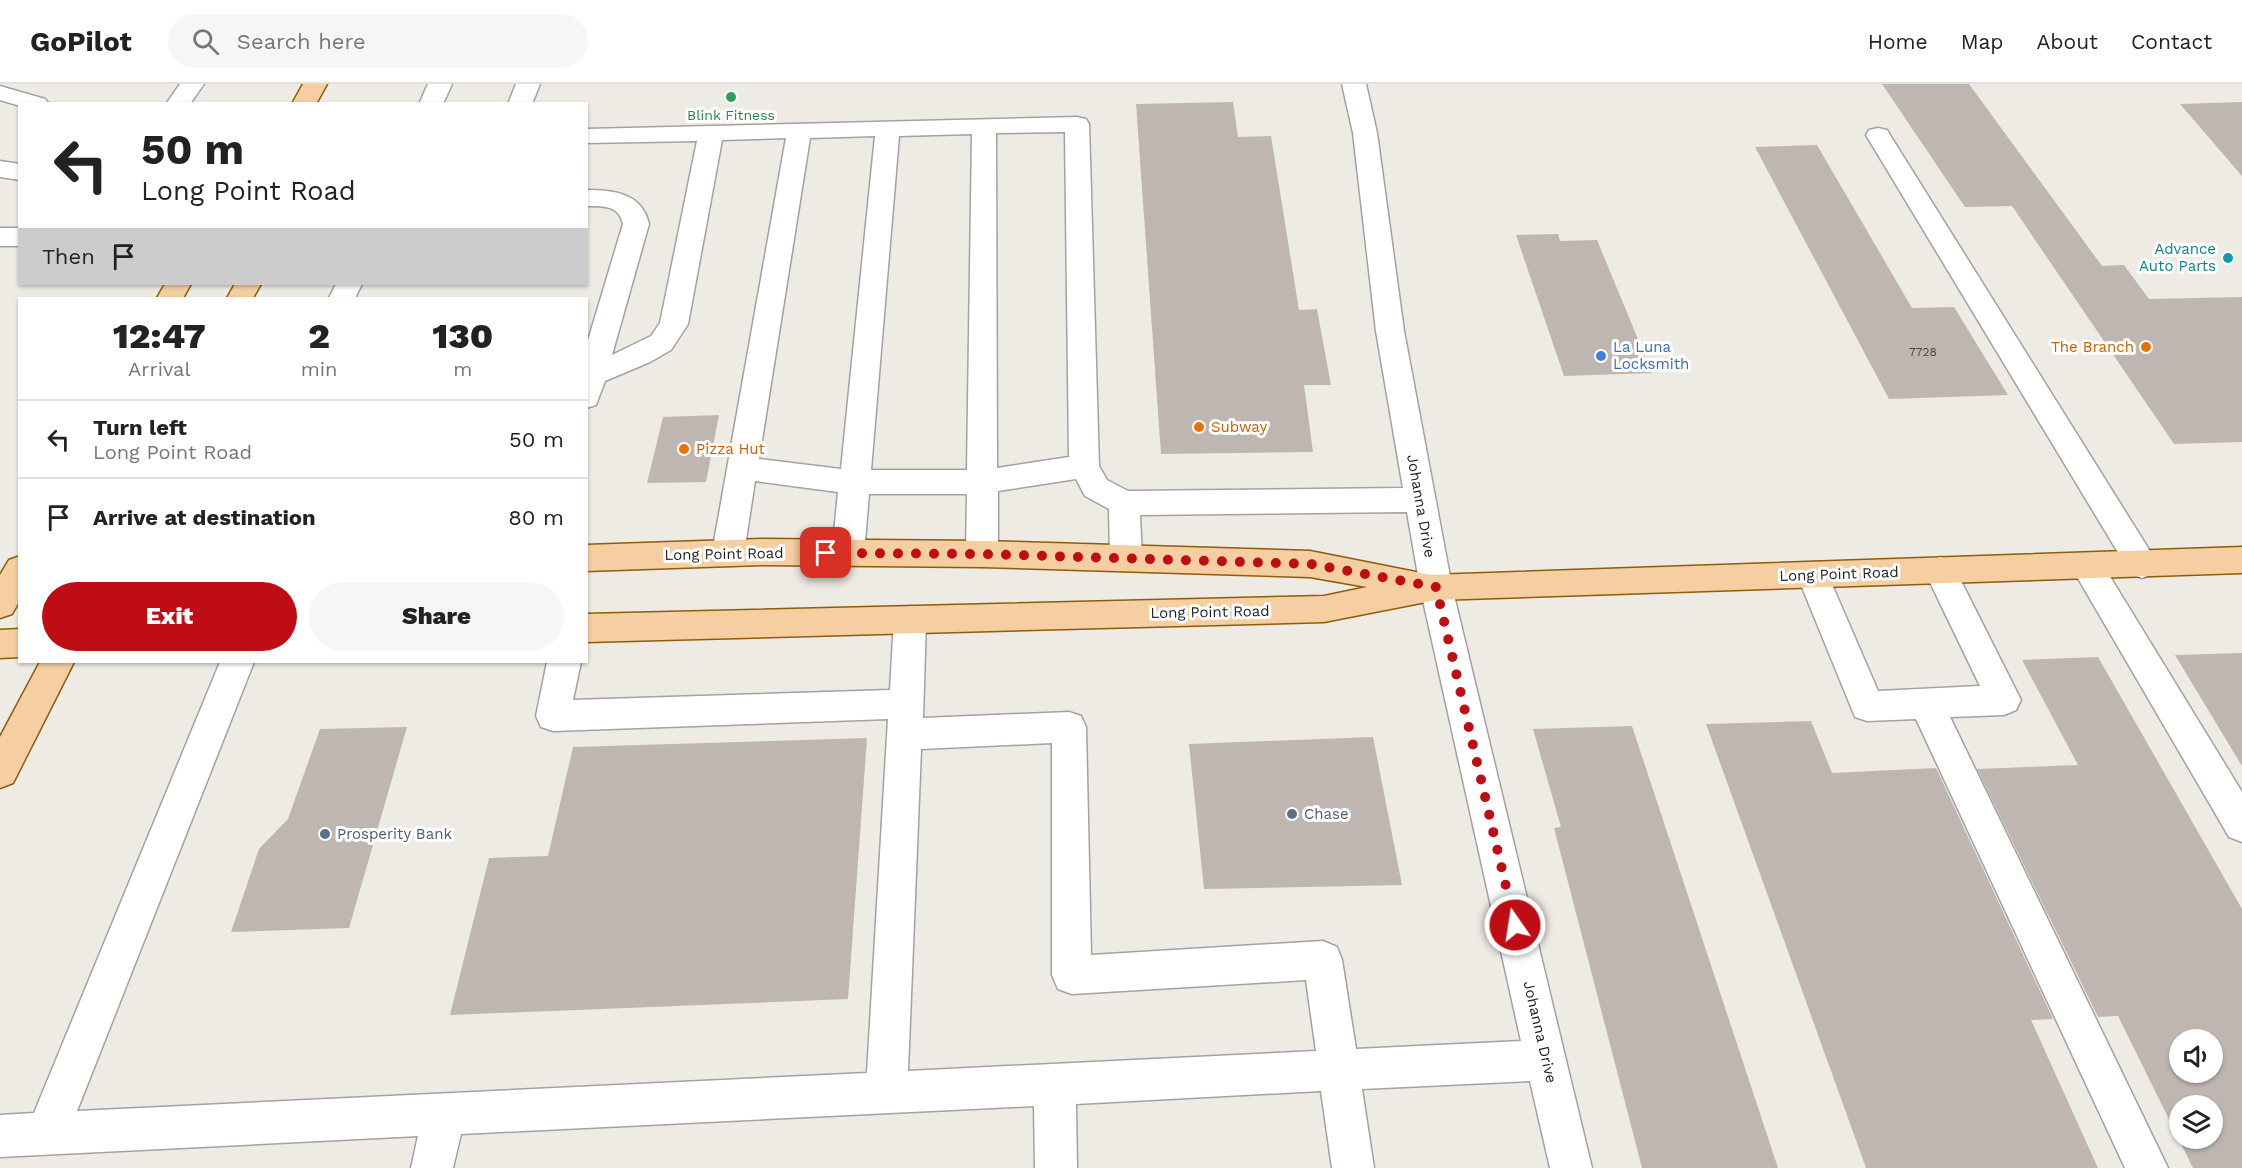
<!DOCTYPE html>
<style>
body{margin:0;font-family:"Work Sans",sans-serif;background:#f6f6f6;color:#222;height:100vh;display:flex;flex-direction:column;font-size:22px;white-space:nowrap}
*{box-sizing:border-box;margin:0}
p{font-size:20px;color:#767676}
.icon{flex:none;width:33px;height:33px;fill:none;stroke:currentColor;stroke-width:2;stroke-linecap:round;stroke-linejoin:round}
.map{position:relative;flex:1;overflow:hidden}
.sheet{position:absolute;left:18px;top:213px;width:570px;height:366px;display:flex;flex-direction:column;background:#fff;border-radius:0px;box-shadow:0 2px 4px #0004}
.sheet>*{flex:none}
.banner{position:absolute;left:18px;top:18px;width:570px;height:183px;border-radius:0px;box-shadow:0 2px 4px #0004;background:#fff;color:#222;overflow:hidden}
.tools{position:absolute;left:2169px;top:945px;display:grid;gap:12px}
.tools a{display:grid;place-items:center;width:54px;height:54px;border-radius:50%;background:#fff;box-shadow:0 2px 4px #0004;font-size:30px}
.pin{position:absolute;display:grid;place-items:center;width:51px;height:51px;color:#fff;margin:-26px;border-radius:12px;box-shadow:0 3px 9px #0006}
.me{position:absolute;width:66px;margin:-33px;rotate:347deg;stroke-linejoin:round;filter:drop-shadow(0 0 4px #0008)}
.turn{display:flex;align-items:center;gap:21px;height:126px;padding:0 24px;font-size:27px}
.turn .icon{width:78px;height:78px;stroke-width:2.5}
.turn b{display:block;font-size:42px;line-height:51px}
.then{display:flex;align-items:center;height:57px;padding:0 24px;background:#0003;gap:12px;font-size:22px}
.eta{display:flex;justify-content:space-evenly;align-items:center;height:102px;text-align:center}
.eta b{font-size:36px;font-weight:800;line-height:42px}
.cta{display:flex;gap:12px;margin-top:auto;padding:12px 24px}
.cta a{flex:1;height:69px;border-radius:36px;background:#bf0d16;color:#fff;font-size:24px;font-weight:800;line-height:69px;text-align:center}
.cta a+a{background:#f6f6f6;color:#222}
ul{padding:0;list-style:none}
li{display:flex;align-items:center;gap:18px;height:78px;padding:0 24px;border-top:2px solid #e0e0e0}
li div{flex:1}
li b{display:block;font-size:22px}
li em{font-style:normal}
header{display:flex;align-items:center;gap:36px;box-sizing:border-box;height:84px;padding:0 30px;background:#fff;border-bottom:2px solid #e0e0e0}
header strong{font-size:28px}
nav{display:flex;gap:33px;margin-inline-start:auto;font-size:21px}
.search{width:420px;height:54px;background:#f6f6f6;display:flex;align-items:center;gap:15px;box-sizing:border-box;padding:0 21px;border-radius:33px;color:#767676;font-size:22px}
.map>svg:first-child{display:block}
.building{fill:#bfb6b1;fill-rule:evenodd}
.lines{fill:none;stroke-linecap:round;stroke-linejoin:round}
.minor-casing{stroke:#a2a2a2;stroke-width:3}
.major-casing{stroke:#8e5c0a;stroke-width:3}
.minor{fill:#fff;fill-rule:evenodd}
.major{fill:#f5cea2;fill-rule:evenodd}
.route{stroke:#bf0d16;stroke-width:10;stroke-dasharray:0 18}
.leisure-dot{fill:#2e9e5b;stroke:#fff;stroke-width:2}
.culture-dot{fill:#0f9aa8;stroke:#fff;stroke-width:2}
.food-dot{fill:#e8710a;stroke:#fff;stroke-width:2}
.shop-dot{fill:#3f7fe0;stroke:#fff;stroke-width:2}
.service-dot{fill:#5c6f8a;stroke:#fff;stroke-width:2}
.labels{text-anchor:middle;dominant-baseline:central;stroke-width:6;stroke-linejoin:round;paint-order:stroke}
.number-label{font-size:12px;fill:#464443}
.far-leisure-label{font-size:14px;fill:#27864d;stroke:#fff}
.culture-label{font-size:15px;fill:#0d838f;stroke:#fff;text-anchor:end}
.shop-label{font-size:15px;fill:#366cbe;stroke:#fff;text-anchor:start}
.food-label{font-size:15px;fill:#c56008;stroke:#fff;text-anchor:start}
.street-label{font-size:15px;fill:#1e1e1e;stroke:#fff}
.service-label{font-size:15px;fill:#4e5e75;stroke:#fff;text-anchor:start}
</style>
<header>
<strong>GoPilot</strong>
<div class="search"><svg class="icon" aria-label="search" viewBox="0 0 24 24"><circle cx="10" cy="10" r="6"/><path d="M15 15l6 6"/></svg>Search here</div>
<nav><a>Home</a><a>Map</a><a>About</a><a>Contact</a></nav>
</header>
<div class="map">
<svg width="2242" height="1084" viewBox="0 0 2242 1084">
<rect width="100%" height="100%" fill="#eeebe5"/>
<path class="building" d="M1882,0H1969L2102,182L2124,181L2149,215L2242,213V358L2174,360L2012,122L1965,123Z
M1233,18L1238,53L1271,52L1299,226L1317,225L1331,301H1304L1313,368L1161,370L1136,20Z
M2242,18V92L2180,20Z
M1817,61L1912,224L1954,223L2008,311L1889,315L1755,63Z
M1558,150L1560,157L1597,156L1652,289L1564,292L1516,151Z
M719,331L706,398L647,399L663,333Z
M2242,569V682L2175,571Z
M2098,573L2242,825V1084H2193L2118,932L2098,933L1977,685L2078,681L2022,576ZM2180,956H2212V988H2180ZM2180,1022H2212V1054H2180Z
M1811,637L1832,689L1936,684L2053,935L2031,936L2098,1084H1866L1706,640Z
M1632,642L1778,1084H1642L1554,744L1561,743L1533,645Z
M407,643L349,844L231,848L259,765L288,735L320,645Z
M1373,653L1402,801L1204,805L1189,660Z
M867,654L848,915L450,931L489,774L548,772L573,663Z"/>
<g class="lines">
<defs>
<path id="minor" d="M180,0H204L190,20H166Z
M428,0H452L443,20H419Z
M516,0H540L532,20H508Z
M1342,0H1366L1377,49L1404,247L1452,503L1592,1084H1550L1530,997L1362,1005L1374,1084H1332L1321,1007L1076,1020L1077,1084H1035L1034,1022L461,1050L453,1084H411L418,1052L0,1073V1031L34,1029L220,578H254L77,1027L867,989L888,635L553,647L541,643L536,632L547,578H581L573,616L890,606L894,536L898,526L910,522L922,526L926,536L923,634L1069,628L1081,632L1086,643L1091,871L1323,857L1337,863L1342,876L1356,965L1521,957L1420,503L1407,428L1140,431L1142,474L1137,483L1126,487L1115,483L1110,474L1109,425L1085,412L1076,395L998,407V470L993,479L982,483L971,479L966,470L967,410H869L864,469L859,478L848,482L837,478L832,469L838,408L755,397L744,469L739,478L728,482L717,478L712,469L786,54L722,56L688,240L671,266L650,278L605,297L596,321L586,324V263L623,140C619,121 603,122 586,122V106C614,106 642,109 649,140L612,271L651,252L660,239L697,57L586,59V45L1077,33L1086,35L1089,40L1099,382L1107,396L1128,407L1403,404L1376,247L1353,49ZM1065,48L1069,373L997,384L996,49ZM972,50L967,386H871L899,52ZM875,52L841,385L759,375L810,54ZM1052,659V891L1058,905L1072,910L1306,896L1316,967L908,987L921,665Z
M0,2L45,15L49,20H20V22L0,16Z
M1878,44L1887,46L1890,51L2153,472L2158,481L2153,490L2142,494L2131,490L1866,51L1869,46Z
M0,77L20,80V96L0,93Z
M0,144H20V162H0Z
M336,200H362L355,214H329Z
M2087,469L2098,473L2242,708V758L2229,753L2076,491L2071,482L2076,473Z
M1940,473L1951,477L2021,616L2016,626L2004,631L1950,633L2168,1084H2125L1916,635L1867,637L1855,633L1797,491L1802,482L1813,478L1824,482L1878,607L1980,602L1924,486L1929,477Z"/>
<path id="major" d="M303,0H327L316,20H292Z
M165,200H191L183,214H157Z
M235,200H261L253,214H227Z
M761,455L982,457L1310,467L1431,491L2242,463V489L1436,516L1324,538L586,558V530L1324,512L1367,503L1310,493L982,483L761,481L586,487V461Z
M20,472V516L12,530L0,534V491L9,476Z
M20,545V573L0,574V546Z
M40,578H74L13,699L0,704V653Z"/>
</defs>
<use href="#minor" class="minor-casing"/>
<use href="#major" class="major-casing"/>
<use href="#minor" class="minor"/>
<use href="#major" class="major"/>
</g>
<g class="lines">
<path class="route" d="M826,469L982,470L1310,480L1436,503L1515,841"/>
</g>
<circle class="leisure-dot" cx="731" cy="13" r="6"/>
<circle class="culture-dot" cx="2228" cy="174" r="6"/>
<g class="food-dot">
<circle cx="2146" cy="263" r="6"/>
<circle cx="1199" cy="343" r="6"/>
<circle cx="684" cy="365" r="6"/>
</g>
<circle class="shop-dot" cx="1601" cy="272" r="6"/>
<g class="service-dot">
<circle cx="1292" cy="730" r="6"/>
<circle cx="325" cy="750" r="6"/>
</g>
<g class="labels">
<g class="number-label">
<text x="1923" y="268">7728</text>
</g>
<g class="far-leisure-label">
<text x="731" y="31">Blink Fitness</text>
</g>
<g class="culture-label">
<text x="2216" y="165">Advance<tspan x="2216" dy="17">Auto Parts</tspan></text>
</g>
<g class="shop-label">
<text x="1613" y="263">La Luna<tspan x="1613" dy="17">Locksmith</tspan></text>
</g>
<g class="food-label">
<text x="2134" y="263" text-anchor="end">The Branch</text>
<text x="1211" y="343">Subway</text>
<text x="696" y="365">Pizza Hut</text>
</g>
<g class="street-label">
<text transform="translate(1421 422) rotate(80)">Johanna Drive</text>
<text transform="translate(724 470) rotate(-1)">Long Point Road</text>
<text transform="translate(1839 490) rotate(-2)">Long Point Road</text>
<text transform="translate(1210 528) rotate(-1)">Long Point Road</text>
<text transform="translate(1540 948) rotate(77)">Johanna Drive</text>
</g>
<g class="service-label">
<text x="1304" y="730">Chase</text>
<text x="337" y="750">Prosperity Bank</text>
</g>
</g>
</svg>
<div class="tools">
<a><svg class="icon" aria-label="sound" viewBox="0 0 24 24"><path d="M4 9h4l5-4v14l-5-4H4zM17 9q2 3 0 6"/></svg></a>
<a><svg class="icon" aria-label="layers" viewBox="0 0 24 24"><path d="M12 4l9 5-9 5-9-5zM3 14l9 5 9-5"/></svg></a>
</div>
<div class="pin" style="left:826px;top:469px;background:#d93025"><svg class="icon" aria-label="arrive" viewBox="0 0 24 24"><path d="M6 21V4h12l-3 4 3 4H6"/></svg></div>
<svg class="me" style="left:1515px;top:841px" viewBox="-20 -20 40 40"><circle r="17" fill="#bf0d16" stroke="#fff" stroke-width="3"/><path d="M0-11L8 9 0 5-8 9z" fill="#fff"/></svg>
<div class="banner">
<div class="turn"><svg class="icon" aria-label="left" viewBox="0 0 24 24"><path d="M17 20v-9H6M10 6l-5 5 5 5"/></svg><div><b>50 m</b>Long Point Road</div></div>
<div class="then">Then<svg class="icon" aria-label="arrive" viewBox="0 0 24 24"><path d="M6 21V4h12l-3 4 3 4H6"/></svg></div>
</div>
<section class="sheet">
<div class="eta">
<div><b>12:47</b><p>Arrival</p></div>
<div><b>2</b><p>min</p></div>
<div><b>130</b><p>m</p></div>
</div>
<ul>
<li><svg class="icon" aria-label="left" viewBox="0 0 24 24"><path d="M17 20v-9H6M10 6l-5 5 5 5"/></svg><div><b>Turn left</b><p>Long Point Road</p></div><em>50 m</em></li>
<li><svg class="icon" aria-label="arrive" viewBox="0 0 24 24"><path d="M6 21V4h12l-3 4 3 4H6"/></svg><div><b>Arrive at destination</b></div><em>80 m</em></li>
</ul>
<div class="cta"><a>Exit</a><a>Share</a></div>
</section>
</div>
